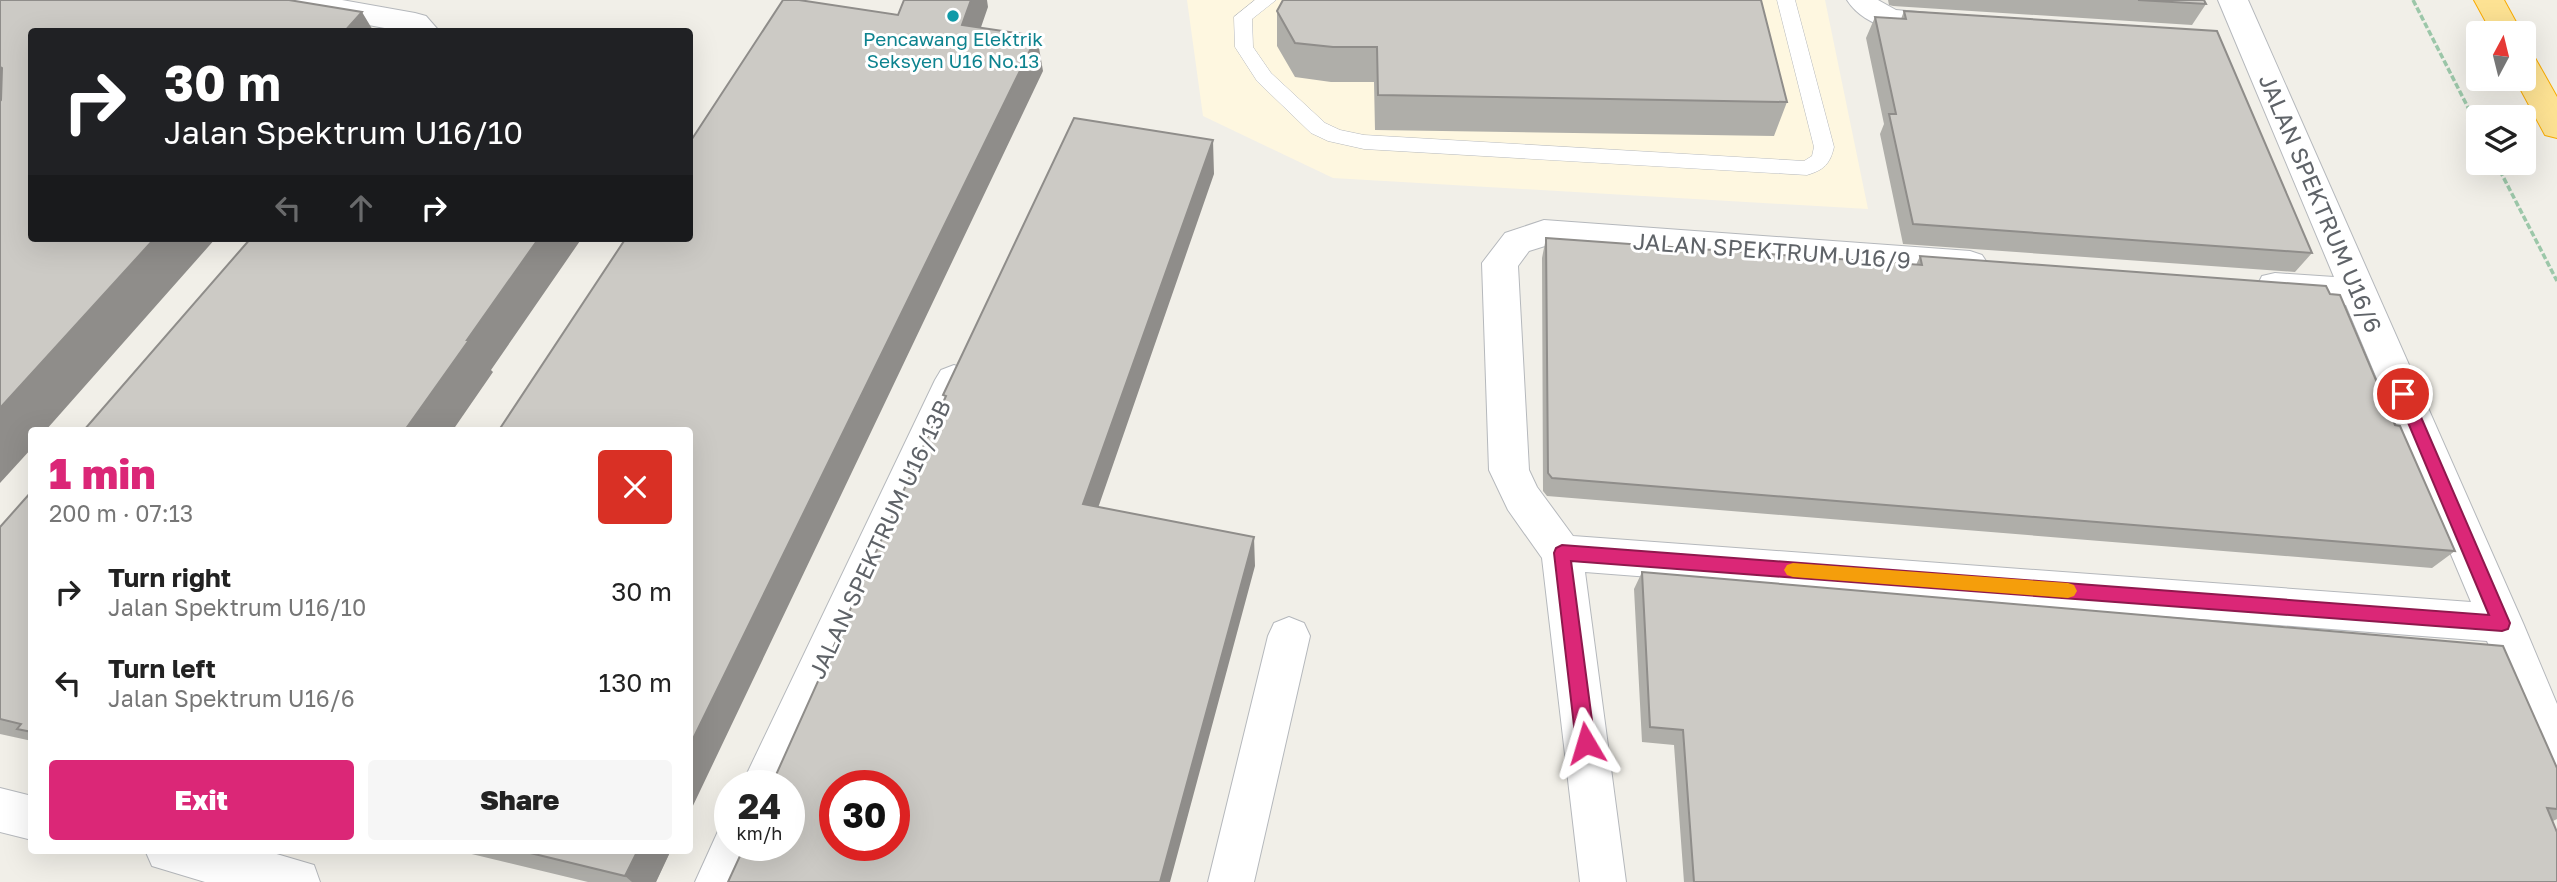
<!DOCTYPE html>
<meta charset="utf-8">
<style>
body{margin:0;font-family:"Golos Text",sans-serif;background:#f6f6f6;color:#222;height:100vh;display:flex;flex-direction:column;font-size:26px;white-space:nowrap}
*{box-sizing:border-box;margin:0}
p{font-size:23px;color:#767676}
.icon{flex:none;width:38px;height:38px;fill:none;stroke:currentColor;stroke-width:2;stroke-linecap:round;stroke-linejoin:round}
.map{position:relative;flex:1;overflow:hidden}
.sheet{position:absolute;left:28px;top:427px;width:665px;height:427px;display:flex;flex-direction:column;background:#fff;border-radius:7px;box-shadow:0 7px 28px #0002}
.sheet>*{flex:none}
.hud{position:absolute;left:28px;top:28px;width:665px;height:214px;border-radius:7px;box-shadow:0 7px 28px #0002;background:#202124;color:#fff;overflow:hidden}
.needle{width:46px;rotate:7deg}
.fabs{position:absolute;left:2466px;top:21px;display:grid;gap:14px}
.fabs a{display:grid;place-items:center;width:70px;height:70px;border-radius:7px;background:#fff;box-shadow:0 7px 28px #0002;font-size:35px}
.speed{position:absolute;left:714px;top:770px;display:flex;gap:14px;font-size:35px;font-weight:700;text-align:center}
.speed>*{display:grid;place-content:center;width:91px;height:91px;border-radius:50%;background:#fff;box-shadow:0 7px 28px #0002;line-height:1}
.speed small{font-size:18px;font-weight:400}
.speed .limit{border:10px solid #d22;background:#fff;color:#111}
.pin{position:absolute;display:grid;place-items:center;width:60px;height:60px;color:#fff;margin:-30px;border:4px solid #fff;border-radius:50%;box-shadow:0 2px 7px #0007}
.me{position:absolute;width:77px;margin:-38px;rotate:353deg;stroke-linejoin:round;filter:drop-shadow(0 0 5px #0008)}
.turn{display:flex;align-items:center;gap:24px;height:147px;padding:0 21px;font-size:32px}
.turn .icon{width:91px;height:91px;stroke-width:2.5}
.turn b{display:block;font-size:49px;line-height:60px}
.lanes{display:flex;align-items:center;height:66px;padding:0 21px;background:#0003;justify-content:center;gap:35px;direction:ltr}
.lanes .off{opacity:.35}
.round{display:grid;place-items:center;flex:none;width:74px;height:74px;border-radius:7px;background:#f6f6f6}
.overview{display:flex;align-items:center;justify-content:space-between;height:119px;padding:0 21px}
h1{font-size:42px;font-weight:800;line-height:52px;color:#db2777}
.primary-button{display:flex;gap:14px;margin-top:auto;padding:14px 21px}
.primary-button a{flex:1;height:80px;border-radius:7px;background:#db2777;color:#fff;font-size:28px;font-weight:800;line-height:80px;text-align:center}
.primary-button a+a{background:#f6f6f6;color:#222}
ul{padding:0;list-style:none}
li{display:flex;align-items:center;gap:21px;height:91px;padding:0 21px}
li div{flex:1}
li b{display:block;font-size:26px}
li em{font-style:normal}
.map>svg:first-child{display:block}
.commercial{fill:#fef7e0}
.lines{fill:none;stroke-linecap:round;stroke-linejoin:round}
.service-casing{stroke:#b5b8bc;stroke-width:1}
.minor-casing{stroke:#b5b8bc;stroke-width:2}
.motorway-casing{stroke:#f9ab00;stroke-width:2}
.path{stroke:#9cc7a9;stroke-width:3.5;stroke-dasharray:6 2.5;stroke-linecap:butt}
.service{fill:#fff;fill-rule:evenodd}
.minor{fill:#fff;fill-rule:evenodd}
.motorway{fill:#fde293;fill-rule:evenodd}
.wall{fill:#afaea9}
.shaded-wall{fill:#8f8d8a}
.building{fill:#cccac5;stroke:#8f8d8a;stroke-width:2;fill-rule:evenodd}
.route{fill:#db2777;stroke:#8e194d;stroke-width:2}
.slow{fill:#f59e0b}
.culture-dot{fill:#0f9aa8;stroke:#fff;stroke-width:2.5}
.labels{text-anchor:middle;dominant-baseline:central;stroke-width:6;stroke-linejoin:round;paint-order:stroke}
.far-culture-label{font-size:19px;fill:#0d838f;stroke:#fff}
.street-label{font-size:23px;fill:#5f6368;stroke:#fff}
</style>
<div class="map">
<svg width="2557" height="882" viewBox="0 0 2557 882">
<rect width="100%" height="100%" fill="#f1efe8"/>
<path class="commercial" d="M1187,0H1825L1868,209L1333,178L1203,116Z"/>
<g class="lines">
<defs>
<path id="service" d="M1255,0H1276L1252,19L1253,47L1271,73L1325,123L1340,130L1364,135L1804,161L1812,156L1814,147L1777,0H1795L1834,147C1830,164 1824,170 1807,175L1364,149L1328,141L1311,133L1257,81L1235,47L1234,17Z"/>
<path id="minor" d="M273,0H342L415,13L426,16L440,32H406L288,10L277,7Z
M1847,0H1878L1896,10L1950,15L1954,22L1950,29C1916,38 1867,31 1847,0Z
M2218,0H2248L2523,623L2557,704V776L2541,770L2487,641L1585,572L1626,882H1580L1542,558L1508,510L1489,470L1482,263L1505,233L1544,220L1970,251L1982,255L1988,264L1982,273L1970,277L1545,246L1529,251L1518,266L1529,470L1537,487L1573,536L2471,602L2346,305L2275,299L2262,296L2257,286L2262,276L2275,273L2334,277Z
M954,365L967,370L973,380L786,786H741L935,380L941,370Z
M1289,617L1304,623L1310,636L1254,882H1208L1268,636L1274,623Z
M0,788L32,796V840L0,832Z
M730,824V845H758L742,882H695L719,829Z
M145,850H263L314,865L320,882H205L152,866Z"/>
<path id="motorway" d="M2474,0H2504L2522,33H2492Z
M2524,55L2535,58L2557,97V138L2545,135L2515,79H2524Z"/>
</defs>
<use href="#service" class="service-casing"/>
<use href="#minor" class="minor-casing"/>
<use href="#motorway" class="motorway-casing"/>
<path class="path" d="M2413,0L2478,127
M2496,163L2557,281"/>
<use href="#service" class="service"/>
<use href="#minor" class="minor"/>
<use href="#motorway" class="motorway"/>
</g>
<path class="wall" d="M1888,0H2204L2206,4L2192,25L1893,6L1889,5Z
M1277,11L1787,102L1774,136L1375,130L1374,82H1331L1295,77L1277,46Z
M1904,11L2312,253L2295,272L1903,244L1880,134L1884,124L1866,38L1875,17L1901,19Z
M1546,238L1916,265L1920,256L2395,425L2455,551L2432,568L1547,496L1543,491L1542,258Z
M32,491V741L0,734V527Z
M1642,572L2557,768V819L2553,821L2557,882H1684L1674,745L1642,742L1634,589Z
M455,850H671L656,882H588Z"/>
<path class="shaded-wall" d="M971,0H987L988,7L970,59L962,25Z
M362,12L374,32H344Z
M1037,36L1043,71L690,812V745Z
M0,67L31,100L0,121Z
M1213,140L1214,174L1089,534L1083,504Z
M155,238H216L46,430H32V448L0,483V408Z
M539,238H582L491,370L493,372L453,430H405L467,340Z
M1254,537L1255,566L1170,882H1160Z
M638,850H671L656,882H632L625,876Z"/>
<path class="building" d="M0,0H289L362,12L344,32H32V238H155L0,408V101L1,100L2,68L0,67Z
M783,0H799L898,15L904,0H971L962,25L1037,36L690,745V430H499L626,238H690V142Z
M1283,0H1761L1787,102L1378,95L1377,47H1333L1295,43L1277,11Z
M2138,0H2204L2206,4Z
M1904,11L2217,31L2312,253L1913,224L1889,114H1896L1875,17L1906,19Z
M1074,118L1213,140L1083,504L1254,537L1160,882H728L745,845H789V786H771L946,396L943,395ZM835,786H894V845H835Z
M251,238H539L467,340H469L405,430H84Z
M1546,238L1922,265L1920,256L2326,286L2330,294L2340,295L2395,425L2400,426L2455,551L1552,478L1548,473Z
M32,491V732L17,729L21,724L0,719V527Z
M1642,572L2503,646L2557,768V809L2547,808L2557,832V882H1694L1683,730L1650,727Z
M518,850H638L625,876Z"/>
<path class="route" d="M2403,388L2411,394L2510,623L2508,629L2502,631L1571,561L1595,743L1592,749L1586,751L1579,749L1576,743L1554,553L1556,548L1562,545L2489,615L2396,394Z"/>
<path class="slow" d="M1793,563L2068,583L2074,585L2077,591L2074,596L2068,598L1793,577L1787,575L1784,570L1787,565Z"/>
<circle class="culture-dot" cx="953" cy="16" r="7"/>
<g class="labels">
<g class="far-culture-label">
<text x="953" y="38">Pencawang Elektrik<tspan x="953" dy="22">Seksyen U16 No.13</tspan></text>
</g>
<g class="street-label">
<text transform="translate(2321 203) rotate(67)">JALAN SPEKTRUM U16/6</text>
<text transform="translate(1772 250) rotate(4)">JALAN SPEKTRUM U16/9</text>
<text transform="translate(879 539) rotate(-65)">JALAN SPEKTRUM U16/13B</text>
</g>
</g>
</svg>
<div class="fabs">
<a><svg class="needle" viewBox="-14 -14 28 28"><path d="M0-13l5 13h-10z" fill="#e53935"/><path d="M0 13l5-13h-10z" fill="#767676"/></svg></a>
<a><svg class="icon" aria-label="layers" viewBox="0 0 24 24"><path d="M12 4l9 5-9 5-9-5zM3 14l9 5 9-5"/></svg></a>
</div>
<div class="speed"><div>24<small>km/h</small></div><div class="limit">30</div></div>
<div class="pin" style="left:2403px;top:394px;background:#d93025"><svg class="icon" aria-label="arrive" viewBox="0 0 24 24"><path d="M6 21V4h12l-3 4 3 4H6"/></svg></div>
<svg class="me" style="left:1586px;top:743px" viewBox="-20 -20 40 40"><path d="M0-17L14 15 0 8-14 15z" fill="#db2777" stroke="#fff" stroke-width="4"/></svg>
<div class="hud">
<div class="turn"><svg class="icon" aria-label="right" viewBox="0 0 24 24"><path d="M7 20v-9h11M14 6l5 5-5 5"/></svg><div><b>30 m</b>Jalan Spektrum U16/10</div></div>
<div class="lanes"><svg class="icon off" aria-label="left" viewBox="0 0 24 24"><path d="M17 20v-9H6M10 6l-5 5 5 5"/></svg><svg class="icon off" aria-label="ahead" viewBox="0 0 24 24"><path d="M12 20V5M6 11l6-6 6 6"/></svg><svg class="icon" aria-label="right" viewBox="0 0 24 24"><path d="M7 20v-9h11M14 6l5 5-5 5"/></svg></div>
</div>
<section class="sheet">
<div class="overview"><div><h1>1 min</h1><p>200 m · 07:13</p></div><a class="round" style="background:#d93025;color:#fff"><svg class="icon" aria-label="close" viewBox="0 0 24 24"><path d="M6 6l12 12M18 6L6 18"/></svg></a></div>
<ul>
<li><svg class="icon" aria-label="right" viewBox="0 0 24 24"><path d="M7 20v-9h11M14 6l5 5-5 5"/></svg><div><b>Turn right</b><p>Jalan Spektrum U16/10</p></div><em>30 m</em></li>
<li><svg class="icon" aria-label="left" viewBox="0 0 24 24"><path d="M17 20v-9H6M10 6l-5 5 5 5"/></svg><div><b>Turn left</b><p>Jalan Spektrum U16/6</p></div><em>130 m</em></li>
</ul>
<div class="primary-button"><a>Exit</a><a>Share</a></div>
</section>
</div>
